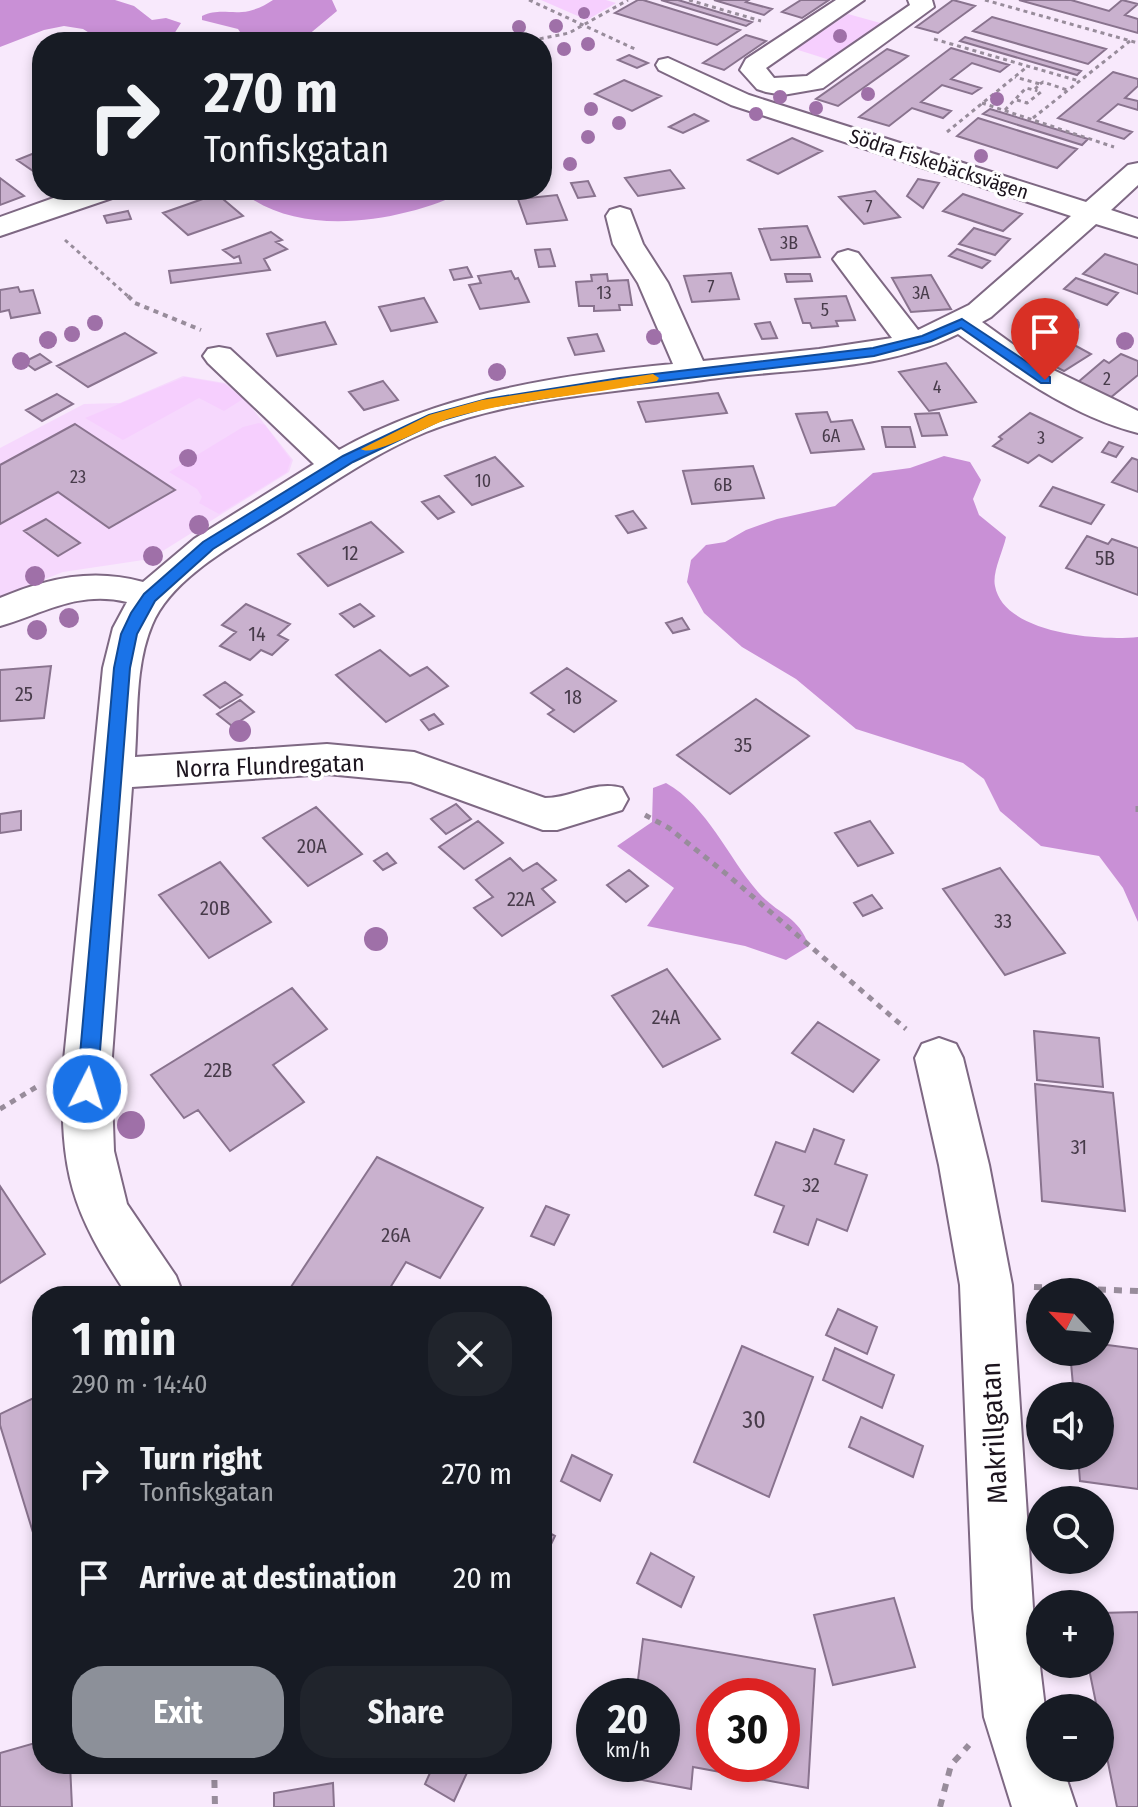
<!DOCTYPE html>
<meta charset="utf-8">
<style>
body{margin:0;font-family:"Fira Sans Condensed",sans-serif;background:#20242c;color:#f1f3f6;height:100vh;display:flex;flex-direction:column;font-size:30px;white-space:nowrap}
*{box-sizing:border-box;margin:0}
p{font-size:26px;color:#9ea1a6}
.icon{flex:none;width:44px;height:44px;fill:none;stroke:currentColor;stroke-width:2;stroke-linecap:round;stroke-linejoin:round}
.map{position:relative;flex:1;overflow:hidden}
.sheet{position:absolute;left:32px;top:1286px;width:520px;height:488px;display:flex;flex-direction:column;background:#171b24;border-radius:32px;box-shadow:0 4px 12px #0003}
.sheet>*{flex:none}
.top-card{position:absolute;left:32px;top:32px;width:520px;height:168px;border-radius:32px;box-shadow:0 4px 12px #0003;background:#171b24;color:#f1f3f6;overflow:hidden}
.needle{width:52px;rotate:296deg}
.tools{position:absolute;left:1026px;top:1278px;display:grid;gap:16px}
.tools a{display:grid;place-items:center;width:88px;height:88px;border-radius:50%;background:#171b24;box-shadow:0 4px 12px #0003;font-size:40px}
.speed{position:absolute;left:576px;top:1678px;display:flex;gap:16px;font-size:40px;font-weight:700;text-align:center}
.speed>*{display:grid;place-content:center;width:104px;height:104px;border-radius:50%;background:#171b24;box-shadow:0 4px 12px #0003;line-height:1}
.speed small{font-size:20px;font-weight:400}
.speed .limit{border:12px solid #d22;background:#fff;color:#111}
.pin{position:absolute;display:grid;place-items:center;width:68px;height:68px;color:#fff;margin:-82px -34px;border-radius:50% 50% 50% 0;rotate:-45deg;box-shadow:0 0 8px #0007}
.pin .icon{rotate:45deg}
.me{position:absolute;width:88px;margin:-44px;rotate:5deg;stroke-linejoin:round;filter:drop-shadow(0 0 6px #0008)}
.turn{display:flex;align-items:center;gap:28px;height:168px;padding:0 40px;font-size:36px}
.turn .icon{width:104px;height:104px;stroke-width:2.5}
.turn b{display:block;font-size:56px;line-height:68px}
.round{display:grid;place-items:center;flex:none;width:84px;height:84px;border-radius:32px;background:#20242c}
.overview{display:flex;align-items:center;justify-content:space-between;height:136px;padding:0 40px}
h1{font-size:48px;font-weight:700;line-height:60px}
.primary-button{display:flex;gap:16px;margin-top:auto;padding:16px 40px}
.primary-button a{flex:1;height:92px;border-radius:32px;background:#8c9099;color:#fff;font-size:32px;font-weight:700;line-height:92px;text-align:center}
.primary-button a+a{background:#20242c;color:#f1f3f6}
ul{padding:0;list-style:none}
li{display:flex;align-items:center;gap:24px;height:104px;padding:0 40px}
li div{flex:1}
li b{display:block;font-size:30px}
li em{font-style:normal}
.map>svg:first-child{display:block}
.built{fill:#f6d8fd}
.green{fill:#f6cffe}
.forest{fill:#c990d6}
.building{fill:#c9b1ce;stroke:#89738e;stroke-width:2;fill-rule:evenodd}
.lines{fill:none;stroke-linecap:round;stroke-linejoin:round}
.minor-casing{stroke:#7e6883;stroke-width:4}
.path-far3{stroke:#988c9b;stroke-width:3;stroke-dasharray:4 4;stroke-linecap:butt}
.path-far2{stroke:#988c9b;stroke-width:4;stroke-dasharray:5 5;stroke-linecap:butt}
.path-far1{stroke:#988c9b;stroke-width:5;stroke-dasharray:6 6;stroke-linecap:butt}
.path{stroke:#988c9b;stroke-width:6;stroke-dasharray:8 8;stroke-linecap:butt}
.minor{fill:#fff;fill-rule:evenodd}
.tree{fill:#9f70a8}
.route{fill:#1a73e8;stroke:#114b97;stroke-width:2}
.slow{fill:#f59e0b}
.labels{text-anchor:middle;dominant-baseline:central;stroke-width:7;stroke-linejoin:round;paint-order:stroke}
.far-number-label{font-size:18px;fill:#473b4a}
.far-street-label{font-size:20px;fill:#1c141e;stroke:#fff}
.number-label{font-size:20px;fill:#473b4a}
.street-label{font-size:24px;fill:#1c141e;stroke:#fff}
.near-number-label{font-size:24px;fill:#473b4a}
.near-street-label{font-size:28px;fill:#1c141e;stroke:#fff}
</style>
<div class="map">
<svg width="1138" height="1807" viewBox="0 0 1138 1807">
<rect width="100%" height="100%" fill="#f8e9fc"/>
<path class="built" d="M183,376L225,383L244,398L293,460L289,472L150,559L63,572L0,597V448L84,404L120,403Z"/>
<path class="green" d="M541,0H606L616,3L587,20Z
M848,14L884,24L833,61L795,49Z
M185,377L225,384L243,399L224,411L199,398L123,440L85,418Z
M259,423L265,425L291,460L287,472L219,514L199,503L202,497L197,489L169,472L243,427Z"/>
<path class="forest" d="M0,0H115L134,6L152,20L166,18L181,23L169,42H104L83,29L64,26L44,30L0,47Z
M273,0H332L337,11L307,36L283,42H241L242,35L238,29L202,20V16C217,9 227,13 242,12C254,11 264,6 273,0Z
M240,190H468C406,221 299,241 240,190Z
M944,456L970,462L981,480L973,499L979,515L1006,537C1003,551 992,573 995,586C1004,634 1099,641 1138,637V922L1123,888L1099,856L1041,846L1000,811L984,779L963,763L856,729L796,679L742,647L704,613L687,582L691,560L706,545L725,542L746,530L777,519L835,506L873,473L910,468Z
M666,783C708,807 727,856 758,892C778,915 798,915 809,946L786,960L745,946L647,926L674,888L617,846L652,822L653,788Z"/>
<path class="building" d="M638,0H643L740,30L717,45L615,13Z
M661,0H678L752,22L746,26Z
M714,0H749L746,2L772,9L764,15Z
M801,0H829L802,18L782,12Z
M953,0L975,6L938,33L916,27Z
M1019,0H1071L1109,11L1122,0L1138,4L1125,15L1138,19V33Z
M992,17L1106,49L1088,64L973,31Z
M746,35L766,41L724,70L703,63Z
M965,37L1081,71L1077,75L960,41Z
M951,48L1009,65L1000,72L972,63L951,79L981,88L972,94L942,85L921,102L951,111L943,118L912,108L889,126L859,117Z
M887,49L908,56L838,106L816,99Z
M629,55L648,63L637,68L618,60Z
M1113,72L1138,79V86L1125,98L1138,101V110L1118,104L1098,121L1132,132L1124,139L1058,118Z
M624,80L661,96L632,111L595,94Z
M990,109L1088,139L1082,145L983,114Z
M694,114L708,121L683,133L669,127Z
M978,118L1077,149L1057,168L957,136Z
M792,138L822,151L778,174L748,160Z
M42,150V177L17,160Z
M670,170L684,188L638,196L625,178Z
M0,178L24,196L0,205Z
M918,179L939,183L923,208L907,196Z
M588,181L595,196L578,198L571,183Z
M875,191L900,217L864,224L839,197Z
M217,194L243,216L188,235L163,213Z
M963,194L1022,214L1003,231L943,211Z
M557,195L567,220L527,224L518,199Z
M128,211L131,219L107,223L104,216Z
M807,226L820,257L771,260L759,229Z
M974,228L1010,239L995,255L959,244Z
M271,232L282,240L276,242L287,249L264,259L270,270L171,283L169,271L241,263L239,256L234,258L223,250Z
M550,249L555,266L539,267L535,250Z
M957,249L990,261L982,268L949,256Z
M1105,254L1138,265V294L1083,274Z
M467,267L472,277L454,280L450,270Z
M511,271L515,279L518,278L529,302L480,309L469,285L481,283L478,276Z
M731,273L739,299L692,302L684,276Z
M607,274L608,281L628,280L632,305H619L620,310L594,311V306H579L576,282L592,281L591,275Z
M785,274H810L812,281L787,282Z
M931,275L951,309L911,312L892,278Z
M1076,278L1118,293L1107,305L1064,289Z
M18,287L20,292L33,290L40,313L11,318L9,310L0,312V290Z
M846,296L855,320L836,321L838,326L812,328L810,323H803L795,299Z
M424,298L437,322L391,331L379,307Z
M325,322L336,344L277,356L267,334Z
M770,322L777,338L762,339L755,324Z
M125,333L156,353L88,387L57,366Z
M597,334L604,351L575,355L568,338Z
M1065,340L1091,354L1064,371L1038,358Z
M40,354L51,362L35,370L24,362Z
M1121,354L1138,361V375L1110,398L1077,383L1104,360L1109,363Z
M946,363L976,402L929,411L899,372Z
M383,381L398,400L364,410L349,392Z
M718,393L727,413L646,422L638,402Z
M57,394L73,404L42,421L26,410Z
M827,412L831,422L852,420L864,449L811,453L796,414Z
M939,413L947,435L922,436L915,414Z
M1030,413L1082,438L1052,462L1039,455L1028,463L993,446L1002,439L999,437Z
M75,424L175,490L109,528L58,492L0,524V465Z
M882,427H910L915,447H886Z
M1109,442L1123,447L1116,457L1102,452Z
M495,457L523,486L472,505L445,476Z
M1132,458L1138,460V492L1112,482Z
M753,466L764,498L692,504L683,471Z
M1053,487L1104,505L1091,524L1040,506Z
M439,496L454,512L438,519L422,502Z
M633,511L646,528L628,533L616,516Z
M46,519L80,543L58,556L24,531Z
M371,522L403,552L328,586L298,554Z
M1087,536L1108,544L1112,539L1138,548V595L1066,568Z
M246,604L290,624L278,635L288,640L272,655L261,650L250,660L220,646L236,632L222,625Z
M360,604L374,616L354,627L340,614Z
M682,618L689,629L673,633L666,623Z
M380,650L410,676L427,667L448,686L386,722L336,675Z
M51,666L44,718L0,721V670Z
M567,668L616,701L574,732L548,714L554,710L531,693Z
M225,682L242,695L220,708L204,695Z
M756,699L809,736L730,794L677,755Z
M240,700L254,712L232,726L217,714Z
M434,714L443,724L429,730L421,720Z
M456,804L471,819L446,834L431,819Z
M316,807L362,854L308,886L263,838Z
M21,811V830L0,833V814Z
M478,821L503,843L464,869L439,847Z
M870,821L893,853L858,866L835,833Z
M387,853L396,863L383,870L374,861Z
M510,858L523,871L537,863L556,880L542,889L555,902L502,936L474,908L493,897L476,880Z
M220,862L271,922L209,958L159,895Z
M1000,868L1065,953L1005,975L943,889Z
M629,870L648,886L626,902L607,885Z
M872,895L882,908L863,916L854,903Z
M667,969L720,1039L663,1067L612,996Z
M292,988L327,1029L273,1065L304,1102L230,1151L198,1110L184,1118L151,1075Z
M818,1022L879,1060L853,1092L792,1053Z
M1034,1031L1099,1038L1103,1087L1037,1080Z
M1035,1084L1113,1093L1125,1211L1042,1201Z
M814,1129L844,1140L835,1164L867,1175L847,1231L817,1219L808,1245L774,1232L784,1206L755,1195L776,1142L805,1152Z
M377,1157L483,1208L440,1278L406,1262L385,1296H285Z
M0,1186L45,1254L0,1283Z
M546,1206L569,1215L554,1245L531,1236Z
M838,1309L877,1327L867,1354L826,1335Z
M1100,1344L1138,1349V1489L1080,1481L1078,1456H1100V1396H1074L1070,1352H1100Z
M742,1346L813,1377L769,1497L694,1462Z
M835,1348L894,1375L882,1408L823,1380Z
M42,1394V1550L39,1552L0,1425V1414Z
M861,1417L923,1446L913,1477L849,1447Z
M572,1455L612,1475L600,1501L561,1481Z
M542,1529L555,1536L542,1563Z
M651,1553L694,1577L681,1607L637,1583Z
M894,1598L915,1667L833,1685L814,1615Z
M1138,1612V1807H1117L1100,1723V1708H1097L1088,1664H1100V1613Z
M643,1639L815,1669L808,1788L693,1767L691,1789L626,1777L628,1764H662V1696H636ZM714,1696H782V1764H714Z
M42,1741V1764H70L72,1807H0V1753Z
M434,1764H471L454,1801L425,1784Z
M333,1783L334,1807H274V1793Z"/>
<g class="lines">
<defs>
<path id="minor" d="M836,0H864L766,68L774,78L807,76L910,5L908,0H932L934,7L823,88L783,95L766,92L757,89L740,70L746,59Z
M668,58L749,95L1086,202L1128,165L1138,163V185L1111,210L1138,219V237L1096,224L991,317L982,322L1039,363L1138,411V433C1073,417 1012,373 958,334C883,372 793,368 710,379C616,393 517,396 426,432C377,452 334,482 290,510C246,538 172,575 152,625C135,665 138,714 135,757L327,744L414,752L545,798C572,798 595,780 622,788L628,799L622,810L557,830H543L411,782L327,774L132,787L111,1070L114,1151L127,1204L176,1276L183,1294L128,1296C71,1211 60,1173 63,1070L103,668L113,628L127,602C79,590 44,613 0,626V598C47,578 93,568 143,582L194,539L314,464L208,363L203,356L208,349L219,347L230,349L339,450C440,393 558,375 673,364L638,283L613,244L606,216L610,210L620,207L630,210L643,244L668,283L703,361L819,349L892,338L833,259L838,253L848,250L858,253L918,330L969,305L1071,216L731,105L659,70L656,65L659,60Z
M76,190H122L118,196L0,236V217Z
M939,1038L956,1044L963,1058L989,1165L1012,1285L1033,1608L1045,1708H1040V1768H1063L1076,1807H1012L984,1717L973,1608L960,1285L939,1165L915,1058L922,1044Z"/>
</defs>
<use href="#minor" class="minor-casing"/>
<path class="path-far3" d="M529,0L637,50
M689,0L761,21
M985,0L1138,43
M934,39L1079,81
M524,42L569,33L628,0
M1040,84L1043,82L1067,90
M1017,100L1027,103L1041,92L1035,90
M982,103L1114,147
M1005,110L1026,88L1034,90L1040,84L1015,77
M1033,118L1130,41
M947,132L1028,66
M65,240L130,298"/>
<path class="path-far2" d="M128,296L135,303L201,330"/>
<path class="path-far1" d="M1138,806V815
M645,815L669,828L730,877L906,1029
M0,1109L38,1086"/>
<path class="path" d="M1034,1287L1138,1291
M214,1764L215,1807
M940,1807L951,1765L969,1745"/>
<use href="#minor" class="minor"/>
</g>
<g class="tree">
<circle cx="584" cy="13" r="6"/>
<circle cx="556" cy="26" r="7"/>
<circle cx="519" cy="27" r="7"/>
<circle cx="840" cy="36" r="7"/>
<circle cx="588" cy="44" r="7"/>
<circle cx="564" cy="49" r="7"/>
<circle cx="868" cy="94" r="7"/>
<circle cx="780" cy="97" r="7"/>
<circle cx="997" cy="99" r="7"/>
<circle cx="816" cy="108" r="7"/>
<circle cx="591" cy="109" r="7"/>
<circle cx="756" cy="114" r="7"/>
<circle cx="619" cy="123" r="7"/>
<circle cx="588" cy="137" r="7"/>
<circle cx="981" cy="156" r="7"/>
<circle cx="570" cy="164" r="7"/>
<circle cx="95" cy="323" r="8"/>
<circle cx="1072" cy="325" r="8"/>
<circle cx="1040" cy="326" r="8"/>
<circle cx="72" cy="334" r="8"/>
<circle cx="654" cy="337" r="8"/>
<circle cx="48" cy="340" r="9"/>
<circle cx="1125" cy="341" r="9"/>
<circle cx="21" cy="361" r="9"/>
<circle cx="497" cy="372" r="9"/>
<circle cx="188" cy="458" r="9"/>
<circle cx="199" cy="525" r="10"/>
<circle cx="153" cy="556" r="10"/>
<circle cx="35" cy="576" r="10"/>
<circle cx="69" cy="618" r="10"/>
<circle cx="37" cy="630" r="10"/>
<circle cx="240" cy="731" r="11"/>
<circle cx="376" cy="939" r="12"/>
<circle cx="131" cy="1125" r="14"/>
</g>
<path class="route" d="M962,319L1050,377V383H1041L961,328L931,341L874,356L620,386L488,407L439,421L353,462L213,549L155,601L137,634L130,668L97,1089L94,1095L87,1097L80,1095L77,1089L114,668L121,634L131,613L144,594L203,542L343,456L429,415L487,399L620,378L873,348L922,336Z"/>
<path class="slow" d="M653,374L659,378L657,381C589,396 518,398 451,418C432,423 373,458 361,449L429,415L482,400Z"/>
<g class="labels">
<g class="far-number-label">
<text x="869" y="207">7</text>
<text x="789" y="243">3B</text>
<text x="711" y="287">7</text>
<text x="604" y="293">13</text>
<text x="921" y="293">3A</text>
<text x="825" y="310">5</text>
<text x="1107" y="379">2</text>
<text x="937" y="387">4</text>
<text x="831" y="436">6A</text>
<text x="1041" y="438">3</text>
<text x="78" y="477">23</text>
<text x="483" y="481">10</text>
<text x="723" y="485">6B</text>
</g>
<g class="far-street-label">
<text transform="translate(939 164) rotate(18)">Södra Fiskebäcksvägen</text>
</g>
<g class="number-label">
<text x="350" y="553">12</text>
<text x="1105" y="558">5B</text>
<text x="257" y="634">14</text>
<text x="24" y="694">25</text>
<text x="573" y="697">18</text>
<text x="743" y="745">35</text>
<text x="312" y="846">20A</text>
<text x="521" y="899">22A</text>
<text x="215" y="908">20B</text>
<text x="1003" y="921">33</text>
<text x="666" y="1017">24A</text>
<text x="218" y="1070">22B</text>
<text x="1079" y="1147">31</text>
<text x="811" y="1185">32</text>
<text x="396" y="1235">26A</text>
</g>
<g class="street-label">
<text transform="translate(270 766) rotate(-2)">Norra Flundregatan</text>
</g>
<g class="near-number-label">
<text x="754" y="1420">30</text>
</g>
<g class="near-street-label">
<text transform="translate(994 1433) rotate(-93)">Makrillgatan</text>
</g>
</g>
</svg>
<div class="tools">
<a><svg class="needle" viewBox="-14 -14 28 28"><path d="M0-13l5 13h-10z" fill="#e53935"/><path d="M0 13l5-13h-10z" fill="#9ea1a6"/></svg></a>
<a><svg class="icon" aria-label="sound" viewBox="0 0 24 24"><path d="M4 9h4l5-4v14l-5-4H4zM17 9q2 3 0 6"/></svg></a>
<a><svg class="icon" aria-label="search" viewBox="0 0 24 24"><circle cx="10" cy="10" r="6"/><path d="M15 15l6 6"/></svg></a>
<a>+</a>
<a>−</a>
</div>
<div class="speed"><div>20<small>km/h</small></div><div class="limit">30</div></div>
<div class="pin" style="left:1045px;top:380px;background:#d93025"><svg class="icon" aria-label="arrive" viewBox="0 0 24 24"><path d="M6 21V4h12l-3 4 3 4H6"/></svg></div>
<svg class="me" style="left:87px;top:1089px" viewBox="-20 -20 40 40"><circle r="17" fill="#1a73e8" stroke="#fff" stroke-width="3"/><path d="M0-11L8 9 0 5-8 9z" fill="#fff"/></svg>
<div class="top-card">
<div class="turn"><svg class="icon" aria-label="right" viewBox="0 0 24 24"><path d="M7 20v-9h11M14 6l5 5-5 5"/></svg><div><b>270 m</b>Tonfiskgatan</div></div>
</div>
<section class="sheet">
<div class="overview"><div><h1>1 min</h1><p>290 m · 14:40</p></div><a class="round"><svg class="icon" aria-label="close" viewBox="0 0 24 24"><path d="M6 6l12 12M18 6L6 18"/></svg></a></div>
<ul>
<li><svg class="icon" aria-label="right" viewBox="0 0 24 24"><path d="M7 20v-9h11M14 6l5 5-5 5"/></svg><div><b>Turn right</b><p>Tonfiskgatan</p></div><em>270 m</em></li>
<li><svg class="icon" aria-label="arrive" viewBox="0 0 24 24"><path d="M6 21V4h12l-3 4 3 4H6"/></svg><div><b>Arrive at destination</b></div><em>20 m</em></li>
</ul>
<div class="primary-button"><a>Exit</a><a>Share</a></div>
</section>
</div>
